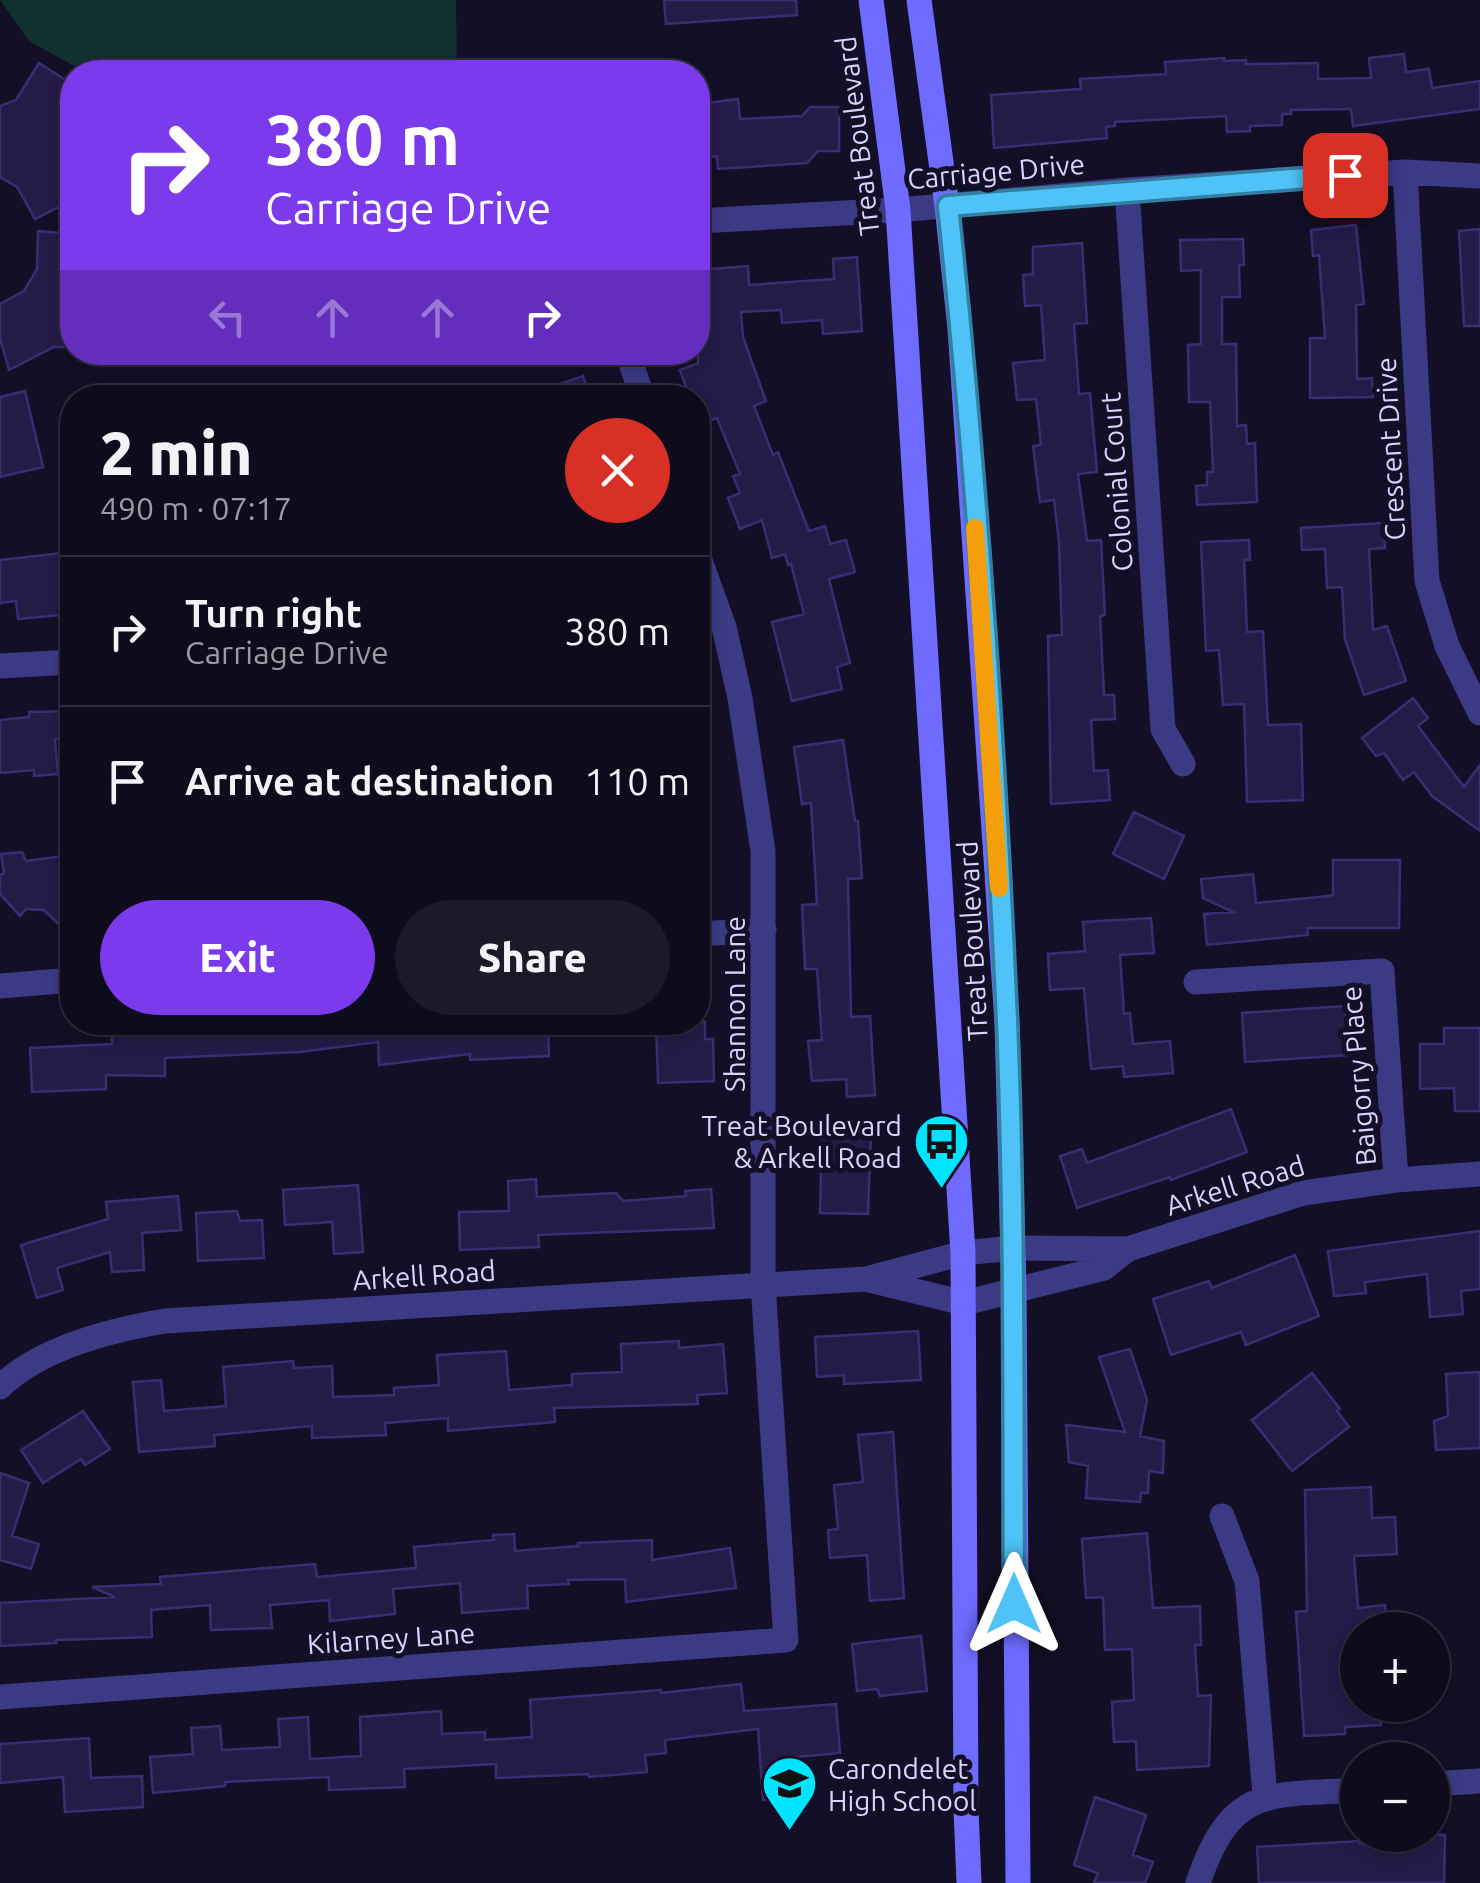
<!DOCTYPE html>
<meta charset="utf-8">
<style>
body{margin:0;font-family:Ubuntu,sans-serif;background:#1c1929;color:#f1f3f6;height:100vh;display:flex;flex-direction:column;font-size:38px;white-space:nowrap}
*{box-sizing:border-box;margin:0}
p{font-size:32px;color:#9b9ba3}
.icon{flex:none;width:55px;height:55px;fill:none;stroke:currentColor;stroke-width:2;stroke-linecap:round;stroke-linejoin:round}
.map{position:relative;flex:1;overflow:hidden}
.drawer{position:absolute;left:60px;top:385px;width:650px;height:650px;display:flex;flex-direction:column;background:#0e0b1c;border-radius:40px;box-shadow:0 5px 15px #0003,0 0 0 2px #2e2b3b}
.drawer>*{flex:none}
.banner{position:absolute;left:60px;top:60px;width:650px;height:305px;border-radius:40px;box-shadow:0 5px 15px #0003,0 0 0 2px #2e2b3b;background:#7c3aed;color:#fff;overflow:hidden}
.tools{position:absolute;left:1340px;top:1612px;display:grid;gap:20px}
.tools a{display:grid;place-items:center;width:110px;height:110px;border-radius:50%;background:#0e0b1c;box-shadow:0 5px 15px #0003,0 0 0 2px #2e2b3b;font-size:50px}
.pin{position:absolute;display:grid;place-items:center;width:85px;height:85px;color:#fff;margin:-42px;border-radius:20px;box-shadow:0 5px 15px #0006}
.me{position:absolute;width:110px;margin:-55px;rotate:0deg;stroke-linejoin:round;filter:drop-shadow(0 0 8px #0008)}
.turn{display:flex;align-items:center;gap:35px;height:210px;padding:0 40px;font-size:45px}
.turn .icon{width:130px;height:130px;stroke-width:2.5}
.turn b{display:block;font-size:70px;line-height:85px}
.lanes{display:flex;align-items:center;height:95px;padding:0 40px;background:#0003;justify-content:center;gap:50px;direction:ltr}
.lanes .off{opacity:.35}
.round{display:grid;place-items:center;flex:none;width:105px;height:105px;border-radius:52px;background:#1c1929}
.overview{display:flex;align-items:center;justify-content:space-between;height:170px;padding:0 40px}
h1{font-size:60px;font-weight:800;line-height:75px}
.action{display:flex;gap:20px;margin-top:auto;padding:20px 40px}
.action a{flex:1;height:115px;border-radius:60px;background:#7c3aed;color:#fff;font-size:40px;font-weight:800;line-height:115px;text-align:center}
.action a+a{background:#1c1929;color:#f1f3f6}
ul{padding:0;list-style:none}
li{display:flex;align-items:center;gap:30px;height:150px;padding:0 40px;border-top:2px solid #2e2b3b}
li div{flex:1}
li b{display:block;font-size:38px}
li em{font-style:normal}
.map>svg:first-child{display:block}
.green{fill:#12302f}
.building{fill:#241b47;stroke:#3b2d73;stroke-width:2.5}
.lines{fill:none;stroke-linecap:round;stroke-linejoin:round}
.street{stroke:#3d3a85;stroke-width:25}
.secondary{stroke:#6f6bff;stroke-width:25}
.route-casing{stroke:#337fa1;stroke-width:25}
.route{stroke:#4fc3f7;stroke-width:18}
.slow{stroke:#f59e0b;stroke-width:18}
.labels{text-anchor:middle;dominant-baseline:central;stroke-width:10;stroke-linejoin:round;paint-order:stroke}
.street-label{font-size:28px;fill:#d9d4ff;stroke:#130f26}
.poi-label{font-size:28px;fill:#d9d4ff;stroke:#130f26;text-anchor:end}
</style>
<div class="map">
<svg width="1480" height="1883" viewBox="0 0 1480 1883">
<rect width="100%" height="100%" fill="#130f26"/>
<path class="green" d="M0,0H456L457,72H85L29,41Z
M200,390L318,394V397H200Z"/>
<path class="building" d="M664,0H796L797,15L666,24Z
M1404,54L1406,72L1429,69L1432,88L1480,81V109L1353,126L1351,109L1291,110V114H1282V125L1250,126V131L1227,132L1226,116L1115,122V126L1106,127L1107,138L994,148L991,95L1081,89L1080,79L1166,74L1165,62L1224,58V61L1246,60V64L1318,63V79L1371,78L1369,58Z
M39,63L72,84V200L35,219L17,187L0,177V106L16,100Z
M738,99L740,119L802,116L810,107H839V151H818L807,163L718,169L717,156L705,158L703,145L698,146V104Z
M1356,225L1364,304L1356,305L1357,379L1372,378L1373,397L1310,398V338H1325L1319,255L1313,256L1311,230Z
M1480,229V326H1464L1459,231Z
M38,231L72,234V347H54L9,370L0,338V304L24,291L37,269Z
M1243,239L1244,265H1239L1240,297H1222V344H1236L1237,426L1246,425L1247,444L1255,443L1257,502L1197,505L1196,486L1207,485V472H1213L1210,402H1189L1188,345L1201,344V270L1181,271L1180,240Z
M1082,243L1087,323L1074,324L1079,394L1090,393L1097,472L1078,474L1087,541L1101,540L1105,615L1100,616L1104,695H1114L1115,719L1091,720L1094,771L1108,770L1110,800L1051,804L1048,636L1062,635L1059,542L1054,500L1040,502L1033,446L1041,445L1036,399L1017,400L1013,363L1045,360L1041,305L1025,306L1023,275L1033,274V247Z
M857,257L862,331L823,334L822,320L782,323L781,310L741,312L743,337L766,401L754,406L773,455L778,452L809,531L825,526L830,544L846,540L855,572L829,579L850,663L837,667L842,689L792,701L772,622L804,614L791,564L788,565L785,554L772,558L762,520L740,529L728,498L740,493L733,476L740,474L717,418L698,425V398H690L680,370L698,363V270L748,266L749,285L834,279L833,259Z
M583,376L590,398H531L530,394Z
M25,391L43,467L0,477V397Z
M1383,523L1385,548L1369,549L1373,630L1387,626L1406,681L1364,695L1345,639L1342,587L1327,588L1325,549L1302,550L1301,528Z
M1249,540L1250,560H1244L1247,632L1263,631L1268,725L1301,724L1303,800L1247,802L1244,704L1223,705L1219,650L1206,651L1201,542Z
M72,552V614L18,619L16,601L0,603V560Z
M1413,698L1428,718L1418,726L1464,787L1480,765V831L1432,796L1414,772L1403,780L1384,753L1376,756L1362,738Z
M72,711V737L55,739L58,774L34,776V770L0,773V720L29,717V712Z
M843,740L855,821H858L862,878L848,879L851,1017L870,1016L875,1095L847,1097L846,1079L812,1081L808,1041L822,1040L817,969H805L802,905L817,904L811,803L802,804L794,747Z
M1134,812L1184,836L1164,879L1113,854Z
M22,852L26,861L72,855V937L44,910L26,909L20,916L0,894V875L4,873L1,854Z
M1333,860H1400L1399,928H1307L1308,935L1207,945L1204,914L1233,912L1203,898L1201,879L1253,874L1256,903L1329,896L1333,895Z
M1151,918L1154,953L1120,955L1124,1014L1130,1013L1133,1044L1170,1041L1173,1073L1124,1077L1123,1066L1091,1069L1084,988L1050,990L1048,954L1085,951L1083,922Z
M1345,1006L1349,1055L1245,1062L1242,1013Z
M203,1022H548L549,1056L470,1060V1054L379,1065L378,1042L300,1052L165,1058V1076L106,1075V1089L32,1092L30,1048L112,1044V1032L203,1033Z
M656,1022H705V1039H713L714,1081L658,1083Z
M1444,1028H1480V1111H1455L1454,1088L1420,1089V1044H1444Z
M1231,1109L1247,1152L1171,1180L1170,1177L1077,1208L1060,1156L1082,1149L1087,1163Z
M822,1132L871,1133L868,1214L820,1213Z
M536,1179L537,1197L616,1193L623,1201L686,1196L685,1191L711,1189L714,1228L538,1235L539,1247L460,1250L459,1212L509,1211L508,1181Z
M358,1185L363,1252L334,1254L332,1222L285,1225L283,1190Z
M178,1196L181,1230L142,1233L144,1270L112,1272L110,1252L57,1268L63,1290L37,1298L21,1245L108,1219L106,1202Z
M237,1211L240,1221L262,1220L264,1258L198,1261L196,1213Z
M1480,1231V1289L1461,1291L1463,1314L1430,1317L1427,1274L1365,1282L1366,1293L1334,1296L1328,1251Z
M1295,1255L1319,1316L1246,1345L1241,1332L1171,1355L1153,1299L1209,1281L1212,1288Z
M918,1331L921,1380L844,1384V1375L817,1377L815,1337Z
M679,1341V1348L723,1344L727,1393L697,1395L698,1404L554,1408L555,1422L448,1431V1418L385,1423L386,1435L312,1438V1426L214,1435L215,1446L139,1452L133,1382L161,1380L164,1411L226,1406L223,1367L293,1361L294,1368L332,1366L333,1397L394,1395V1388L439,1385L437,1355L506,1351L509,1390L572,1385V1374L622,1372L621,1344Z
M1130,1349L1147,1400L1140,1436L1164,1441L1163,1473L1149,1471L1148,1493H1141L1140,1502L1086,1498L1088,1466L1069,1462L1066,1425L1125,1432L1099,1357Z
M1480,1372V1448L1436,1450L1434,1421L1448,1416L1446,1374Z
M1312,1373L1340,1409L1337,1411L1349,1427L1292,1471L1252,1420Z
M83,1411L110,1449L85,1465L81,1459L43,1483L21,1450Z
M893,1432L904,1598L870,1601L867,1555L830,1558L828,1530L838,1529L834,1485L863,1482L858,1435Z
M0,1473L29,1483L12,1536L39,1544L31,1569L0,1560Z
M1371,1487L1372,1518L1395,1517L1397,1554L1354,1556L1358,1608L1385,1605L1387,1630H1358V1705H1380L1381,1725L1345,1727V1734L1304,1736L1296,1612L1307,1611L1305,1490Z
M1147,1533L1153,1608L1200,1606L1201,1645H1195L1198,1696L1211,1695L1209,1766L1137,1770L1136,1741L1114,1742L1112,1702L1134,1700L1132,1649L1105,1650L1103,1597L1086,1598L1082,1539Z
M514,1534L515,1551L578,1546V1543L652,1540V1560L730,1548L736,1588L626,1602L625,1579L568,1580L569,1584L527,1586L528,1608L462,1613L460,1583L393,1589L395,1614L330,1621L329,1600L270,1605L272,1628L211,1630L210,1605L151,1610L152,1637L56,1640V1643L0,1646V1603L115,1597L92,1587L161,1584L160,1577L315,1564L317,1577L416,1568L414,1547L494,1540L493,1535Z
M921,1636L927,1691L880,1696L877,1689L857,1691L852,1644Z
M741,1684L744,1711L836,1704L840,1753L785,1758L787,1798L763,1800L758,1729L665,1740L666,1753L645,1755L647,1772L589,1777L588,1774L496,1778V1764L404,1769L405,1787L329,1790V1777L225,1782V1786L153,1793L150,1757L193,1754L191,1728L220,1726L222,1750L280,1747L278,1719L308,1717L310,1759L361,1756L360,1717L441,1711L442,1734L485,1732V1740L532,1737L530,1700L661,1690V1693Z
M89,1738L91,1778L142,1776L143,1807L65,1812L63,1777L0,1783V1744Z
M1095,1797L1146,1815L1133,1855L1153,1862L1145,1883H1094L1098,1873L1074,1865Z
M1413,1835H1445L1444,1883H1259L1257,1847L1359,1841L1360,1844L1413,1846Z"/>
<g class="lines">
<path class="street" d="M1405,172L1427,581L1447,646L1480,713
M1127,190L1163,729L1183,764
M698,221L898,210L1127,190L1405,172L1480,176
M627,352L643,398
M0,666L72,662
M698,934L764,930
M1196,982L1382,971L1396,1180
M0,986L72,980
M1128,1249L1303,1193L1396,1180L1480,1174
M0,1387C41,1347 111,1330 165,1321L866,1279L963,1253L1013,1248L1128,1249L1104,1268L964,1303L866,1279
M1222,1516L1247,1581L1265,1796
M0,1697L786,1640L763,1283V851L740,698L724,627L698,555
M1432,1784L1480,1781
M1198,1883C1231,1785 1267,1796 1358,1790"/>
<path class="secondary" d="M871,0L898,210L963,1253L966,1809L969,1883
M919,0L947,206L960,328L1007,1022L1014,1291L1018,1883"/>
</g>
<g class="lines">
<defs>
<path id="route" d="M1014,1604C1013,1410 1015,1216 1007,1021C995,750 977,476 948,206L1345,175"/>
</defs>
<use href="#route" class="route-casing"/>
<use href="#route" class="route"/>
<path class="slow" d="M975,528L999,888"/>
</g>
<defs>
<symbol id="bus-pin" viewBox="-11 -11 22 30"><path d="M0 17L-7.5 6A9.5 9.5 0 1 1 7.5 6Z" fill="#00e5ff" stroke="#130f26"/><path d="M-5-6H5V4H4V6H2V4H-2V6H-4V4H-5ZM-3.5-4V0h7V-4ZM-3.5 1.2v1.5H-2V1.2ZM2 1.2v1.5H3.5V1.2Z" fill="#111"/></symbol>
<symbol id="school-pin" viewBox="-11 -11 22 30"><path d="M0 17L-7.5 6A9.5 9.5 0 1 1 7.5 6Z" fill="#00e5ff" stroke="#130f26"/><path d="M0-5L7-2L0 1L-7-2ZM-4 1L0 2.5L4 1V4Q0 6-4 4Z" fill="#111"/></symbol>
</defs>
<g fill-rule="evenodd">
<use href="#bus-pin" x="910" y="1110" width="63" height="86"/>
<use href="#school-pin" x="758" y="1752" width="63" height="86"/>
</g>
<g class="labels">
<g class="street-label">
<text transform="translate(857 136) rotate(-97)">Treat Boulevard</text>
<text transform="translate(996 171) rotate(-5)">Carriage Drive</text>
<text transform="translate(1390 449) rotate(-93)">Crescent Drive</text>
<text transform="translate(1116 482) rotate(-94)">Colonial Court</text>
<text transform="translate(972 941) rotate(-93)">Treat Boulevard</text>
<text transform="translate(734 1004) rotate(-90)">Shannon Lane</text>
<text transform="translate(1358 1076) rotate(-95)">Baigorry Place</text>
<text transform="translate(1235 1185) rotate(-17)">Arkell Road</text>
<text transform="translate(424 1275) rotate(-4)">Arkell Road</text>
<text transform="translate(391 1638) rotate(-4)">Kilarney Lane</text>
</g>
<g class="poi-label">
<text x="902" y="1125">Treat Boulevard<tspan x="902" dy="32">&amp; Arkell Road</tspan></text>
<text x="828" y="1768" text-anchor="start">Carondelet<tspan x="828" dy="32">High School</tspan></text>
</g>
</g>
</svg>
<div class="tools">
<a>+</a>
<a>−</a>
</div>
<div class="pin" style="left:1345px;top:175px;background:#d93025"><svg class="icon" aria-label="arrive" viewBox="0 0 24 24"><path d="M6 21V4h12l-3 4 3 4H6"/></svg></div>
<svg class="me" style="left:1014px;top:1604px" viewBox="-20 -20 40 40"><path d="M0-17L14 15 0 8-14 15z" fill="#4fc3f7" stroke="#fff" stroke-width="4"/></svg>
<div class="banner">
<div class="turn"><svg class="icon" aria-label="right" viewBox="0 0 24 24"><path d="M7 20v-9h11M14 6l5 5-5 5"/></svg><div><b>380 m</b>Carriage Drive</div></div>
<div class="lanes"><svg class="icon off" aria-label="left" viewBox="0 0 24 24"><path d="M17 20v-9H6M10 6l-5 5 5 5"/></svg><svg class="icon off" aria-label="ahead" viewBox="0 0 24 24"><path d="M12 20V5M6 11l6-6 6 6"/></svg><svg class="icon off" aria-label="ahead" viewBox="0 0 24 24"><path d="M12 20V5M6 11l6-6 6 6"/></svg><svg class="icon" aria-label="right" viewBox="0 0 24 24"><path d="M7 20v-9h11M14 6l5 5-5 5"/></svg></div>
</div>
<section class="drawer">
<div class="overview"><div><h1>2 min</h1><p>490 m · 07:17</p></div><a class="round" style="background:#d93025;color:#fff"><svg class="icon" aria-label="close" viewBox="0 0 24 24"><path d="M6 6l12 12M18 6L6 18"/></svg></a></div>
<ul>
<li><svg class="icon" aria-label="right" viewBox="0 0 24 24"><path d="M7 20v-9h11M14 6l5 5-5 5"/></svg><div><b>Turn right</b><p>Carriage Drive</p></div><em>380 m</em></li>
<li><svg class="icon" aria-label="arrive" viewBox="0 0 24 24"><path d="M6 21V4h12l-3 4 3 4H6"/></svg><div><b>Arrive at destination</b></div><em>110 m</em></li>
</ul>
<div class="action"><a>Exit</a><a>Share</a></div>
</section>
</div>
